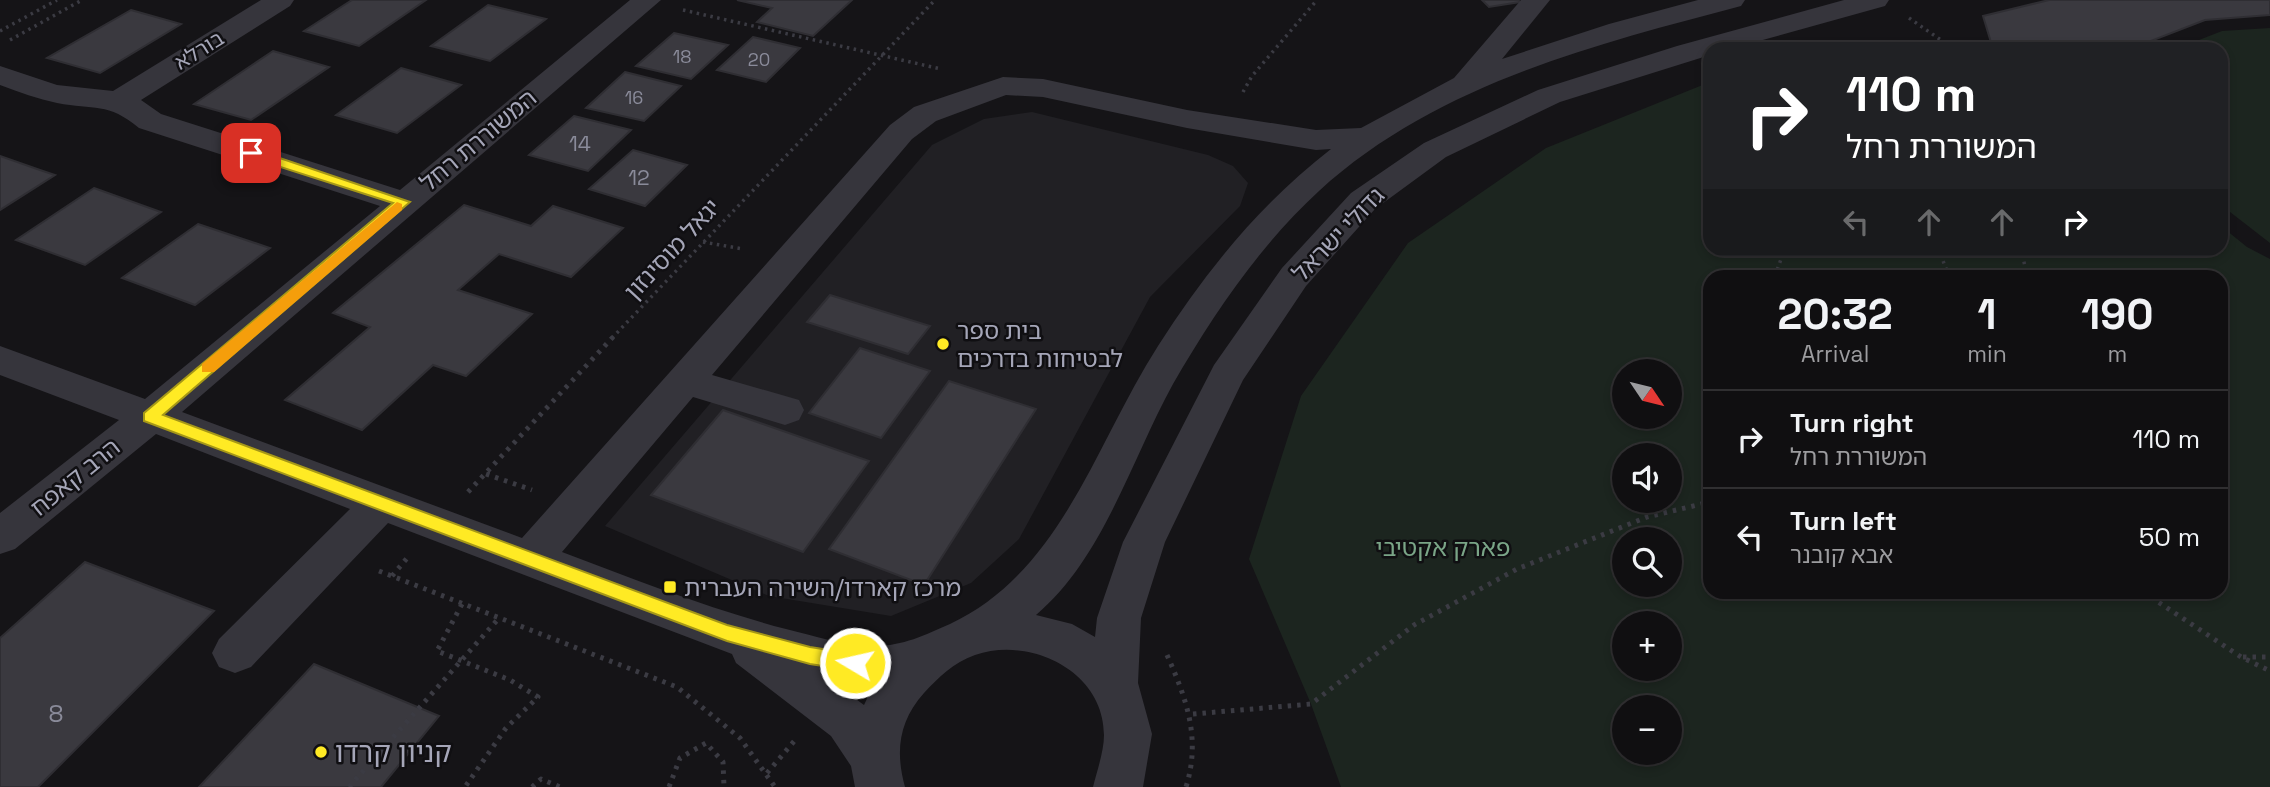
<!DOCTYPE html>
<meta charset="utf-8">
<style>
body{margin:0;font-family:"Space Grotesk","Noto Sans Hebrew",sans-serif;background:#19181a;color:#f1f3f6;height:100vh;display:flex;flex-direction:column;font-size:26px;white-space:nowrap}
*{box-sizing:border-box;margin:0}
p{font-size:23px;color:#9c9c9f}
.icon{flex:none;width:38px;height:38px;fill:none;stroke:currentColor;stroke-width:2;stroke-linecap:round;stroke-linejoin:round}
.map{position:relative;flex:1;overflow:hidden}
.details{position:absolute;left:1703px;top:270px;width:525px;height:329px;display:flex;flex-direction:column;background:#100f11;border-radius:21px;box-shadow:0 4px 10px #0003,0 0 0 2px #302f31}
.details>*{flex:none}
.hud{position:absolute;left:1703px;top:42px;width:525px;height:214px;border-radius:21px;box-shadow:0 4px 10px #0003,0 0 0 2px #302f31;background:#202124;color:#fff;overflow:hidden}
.needle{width:46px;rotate:125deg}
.tools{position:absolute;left:1612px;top:359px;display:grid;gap:14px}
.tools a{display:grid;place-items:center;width:70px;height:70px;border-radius:50%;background:#100f11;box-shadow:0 4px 10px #0003,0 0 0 2px #302f31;font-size:35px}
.pin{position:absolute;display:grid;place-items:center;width:60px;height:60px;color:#fff;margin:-30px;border-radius:14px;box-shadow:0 4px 10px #0006}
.me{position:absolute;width:77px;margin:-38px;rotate:279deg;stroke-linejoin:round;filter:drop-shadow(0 0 5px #0008)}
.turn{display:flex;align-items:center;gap:24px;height:147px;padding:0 28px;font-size:32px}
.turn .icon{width:91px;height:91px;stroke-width:2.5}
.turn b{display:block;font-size:49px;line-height:60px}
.lanes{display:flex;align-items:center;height:66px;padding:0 28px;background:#0003;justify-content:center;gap:35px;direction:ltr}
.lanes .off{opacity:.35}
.eta{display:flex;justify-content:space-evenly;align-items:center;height:119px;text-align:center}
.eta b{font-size:42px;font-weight:700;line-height:49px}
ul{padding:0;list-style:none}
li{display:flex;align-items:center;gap:21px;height:98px;padding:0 28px;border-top:2px solid #302f31}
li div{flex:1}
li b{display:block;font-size:26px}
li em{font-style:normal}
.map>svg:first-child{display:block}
.built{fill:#212024}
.green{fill:#1c251f;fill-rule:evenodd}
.building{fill:#3a393f;stroke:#2f2e33;stroke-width:2}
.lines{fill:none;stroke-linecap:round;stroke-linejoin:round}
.path-far1{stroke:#3b3b43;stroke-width:3.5;stroke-dasharray:2.5 4.5;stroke-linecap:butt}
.path{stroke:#3b3b43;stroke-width:5;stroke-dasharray:3.5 6;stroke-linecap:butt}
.minor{fill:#36353c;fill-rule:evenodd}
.route{fill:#ffea24;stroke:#a69817;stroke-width:2}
.slow{fill:#f59e0b}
.poi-dot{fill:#ffea24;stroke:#100f12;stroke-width:2.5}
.labels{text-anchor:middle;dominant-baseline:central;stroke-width:5;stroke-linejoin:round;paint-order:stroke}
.far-number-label{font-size:18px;fill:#8a8b9a}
.far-street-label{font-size:21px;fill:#a5a6b8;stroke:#100f12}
.number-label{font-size:21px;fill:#8a8b9a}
.street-label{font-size:24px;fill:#a5a6b8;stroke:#100f12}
.poi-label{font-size:24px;fill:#a5a6b8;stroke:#100f12;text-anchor:start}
.park-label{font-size:24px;fill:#7aa587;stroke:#100f12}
.near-number-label{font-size:24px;fill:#8a8b9a}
.near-poi-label{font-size:28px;fill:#a5a6b8;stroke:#100f12;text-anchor:start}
</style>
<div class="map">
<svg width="2270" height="787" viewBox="0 0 2270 787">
<rect width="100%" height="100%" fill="#151417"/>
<path class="built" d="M1032,112L1208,155L1233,166L1248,183L1240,206L1150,297L1019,539L971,583L891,616L769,596L605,526L932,145L984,119Z"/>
<path class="green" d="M2270,28V243L2221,205V49H2176L2222,31Z
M1710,82V248H2221V226L2247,247L2270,259V787H1341L1311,704L1249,559L1301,396L1408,243L1546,148ZM1710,276H2221V592H1710ZM1624,371H1670V416H1624ZM1624,455H1670V500H1624ZM1624,539H1670V584H1624ZM1624,623H1670V668H1624ZM1624,707H1670V752H1624Z"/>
<path class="building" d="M352,0H426L359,46L304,31Z
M737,0H852L813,36L757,22L772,8Z
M1482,0H1518L1520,2L1489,7Z
M2049,0H2270V15L2205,20L2148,42L2143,49H1993L1983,16Z
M488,5L546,19L490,61L431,46Z
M131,10L181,24L100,73L47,58Z
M674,33L728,45L691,79L636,66Z
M753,37L800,48L766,82L717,70Z
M273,51L329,67L251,120L194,104Z
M401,68L461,85L397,133L336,115Z
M625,72L681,86L644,121L586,108Z
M574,116L631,130L588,171L529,155Z
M633,150L687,165L645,206L589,189Z
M0,156L40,170L55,175L0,210Z
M94,188L161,212L85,265L16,240Z
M464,205L531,226L553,206L623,228L571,277L499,254L458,290L532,314L466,376L433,365L362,430L285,400L370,327L333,313Z
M198,224L270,248L195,305L122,278Z
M830,295L930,326L908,354L807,322Z
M860,348L930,371L881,438L809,413Z
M949,381L1036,409L924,585L829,549Z
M723,410L869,461L803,552L651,495Z
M85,562L214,611L38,787H0V638Z
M314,664L439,716L381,787H199Z"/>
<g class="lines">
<path class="path-far1" d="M683,10L941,69
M1909,18L1954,49
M0,31L57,0
M10,40L82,0
M1243,92L1252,76L1317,0
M703,242L743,249
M1938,248L1949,276
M2021,248L2027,276
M1775,276L1785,248
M612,338L935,0"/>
<path class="path" d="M486,474L532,490
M468,492L614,336
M379,571L677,687L740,738L775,787
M392,576L408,557
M2143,592L2241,657L2270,671
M462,604L437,651L510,680L538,697L506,728L465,787
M1167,655C1187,700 1201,739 1186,787
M2243,657H2270
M1193,714L1311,704L1414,625L1517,569L1647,517L1710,502
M767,773L796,739
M349,787L499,618
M532,787L541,779L560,787
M669,787L680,758L706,743L723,762L724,787"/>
<path class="minor" d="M261,0H294L290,6L141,100L161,114L400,190L630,0H661L182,412L522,538L890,125L914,107L1003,77L1043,79L1187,110L1316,130L1361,128L1454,78L1521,0H1550L1502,59L1609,24L1698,0H1745L1741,6C1593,45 1435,85 1319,191C1260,245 1213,315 1173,384C1131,460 1104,557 1036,615L1072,624L1095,637L1097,618L1123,542L1214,365L1282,268L1351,193L1424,143L1538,90L1677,46L1844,0H1889L1885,6L1730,49H1710V55L1560,102L1446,157L1375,209L1306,286L1243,380L1165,542L1141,618L1138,683L1152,734L1143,787H1093C1097,771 1104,751 1104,735C1104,671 1030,636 975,655C953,663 939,677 924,693C899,721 895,751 905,787H855L851,766L831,736L736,663L732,654L388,523L251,667L235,673L219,667L212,653L219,639L350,509L156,434L15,549L0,554V513L119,420L0,375V346L145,399L380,206L139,128C108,102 94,110 57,103C38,99 19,92 0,85V66L57,85L113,91ZM1006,95L1043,97L1187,128L1316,150L1331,149C1260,204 1206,271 1158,346C1095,444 1062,571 950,624C925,635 903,646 875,646C846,646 814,636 786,629C710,609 636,580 562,552L693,397L785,425L799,420L804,410L799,400L712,375L912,139L936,121ZM827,678L873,686L864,705Z"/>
</g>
<path class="route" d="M246,150H256L410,202L163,415L727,625L810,647L855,654L862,657L865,663L862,668L855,671L810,664L727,641L144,421V413L393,203L246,156Z"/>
<path class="slow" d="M397,202L402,204V210L214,372H202V364Z"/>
<g class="poi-dot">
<circle cx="943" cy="344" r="7"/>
<rect x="663" y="580" width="14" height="14" rx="3.5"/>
<circle cx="321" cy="752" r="7"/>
</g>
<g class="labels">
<g class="far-number-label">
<text x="682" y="56">18</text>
<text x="759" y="59">20</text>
<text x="634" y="97">16</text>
</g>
<g class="far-street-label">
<text transform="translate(199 50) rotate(-32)">בורלא</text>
</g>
<g class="number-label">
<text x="580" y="143">14</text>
<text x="639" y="177">12</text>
</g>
<g class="street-label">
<text transform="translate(478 140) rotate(-40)">המשוררת רחל</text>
<text transform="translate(1338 234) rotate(-46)">גדולי ישראל</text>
<text transform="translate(672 249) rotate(-47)">יגאל מוסינזון</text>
<text transform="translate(75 477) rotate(-39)">הרב קאפח</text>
</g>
<g class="poi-label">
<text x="957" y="330">בית ספר<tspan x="957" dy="28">לבטיחות בדרכים</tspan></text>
<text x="684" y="587">מרכז קארדו/השירה העברית</text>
</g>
<g class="park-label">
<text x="1443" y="547">פארק אקטיבי</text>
</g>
<g class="near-number-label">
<text x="56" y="713">8</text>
</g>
<g class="near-poi-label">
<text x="335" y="752">קניון קרדו</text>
</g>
</g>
</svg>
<div class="tools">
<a><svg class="needle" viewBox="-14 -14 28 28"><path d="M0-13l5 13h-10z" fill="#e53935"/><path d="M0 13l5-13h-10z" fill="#9c9c9f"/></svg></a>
<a><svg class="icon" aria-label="sound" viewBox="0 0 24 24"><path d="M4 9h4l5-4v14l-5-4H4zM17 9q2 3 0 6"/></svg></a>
<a><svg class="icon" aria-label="search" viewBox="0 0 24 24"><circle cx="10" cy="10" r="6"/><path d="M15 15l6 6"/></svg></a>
<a>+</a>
<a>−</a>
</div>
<div class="pin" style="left:251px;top:153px;background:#d93025"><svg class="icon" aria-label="arrive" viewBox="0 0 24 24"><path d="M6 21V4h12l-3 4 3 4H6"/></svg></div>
<svg class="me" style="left:855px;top:663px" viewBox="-20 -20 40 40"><circle r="17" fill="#ffea24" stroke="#fff" stroke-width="3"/><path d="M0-11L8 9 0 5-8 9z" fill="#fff"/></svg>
<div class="hud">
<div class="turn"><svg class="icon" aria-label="right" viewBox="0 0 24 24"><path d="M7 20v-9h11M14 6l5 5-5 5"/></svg><div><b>110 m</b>המשוררת רחל</div></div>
<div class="lanes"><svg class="icon off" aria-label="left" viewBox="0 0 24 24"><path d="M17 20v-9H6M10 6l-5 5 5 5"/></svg><svg class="icon off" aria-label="ahead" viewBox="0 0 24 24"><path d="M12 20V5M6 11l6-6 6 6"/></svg><svg class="icon off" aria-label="ahead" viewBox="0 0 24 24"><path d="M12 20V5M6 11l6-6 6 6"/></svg><svg class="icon" aria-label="right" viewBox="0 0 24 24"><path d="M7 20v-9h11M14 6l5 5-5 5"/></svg></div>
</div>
<section class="details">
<div class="eta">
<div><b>20:32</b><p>Arrival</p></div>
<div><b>1</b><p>min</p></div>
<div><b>190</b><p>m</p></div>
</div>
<ul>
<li><svg class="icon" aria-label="right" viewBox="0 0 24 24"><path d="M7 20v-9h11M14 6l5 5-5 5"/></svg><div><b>Turn right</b><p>המשוררת רחל</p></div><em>110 m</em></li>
<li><svg class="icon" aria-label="left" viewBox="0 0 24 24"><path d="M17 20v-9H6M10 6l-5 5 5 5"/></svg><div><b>Turn left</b><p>אבא קובנר</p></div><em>50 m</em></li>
</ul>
</section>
</div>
